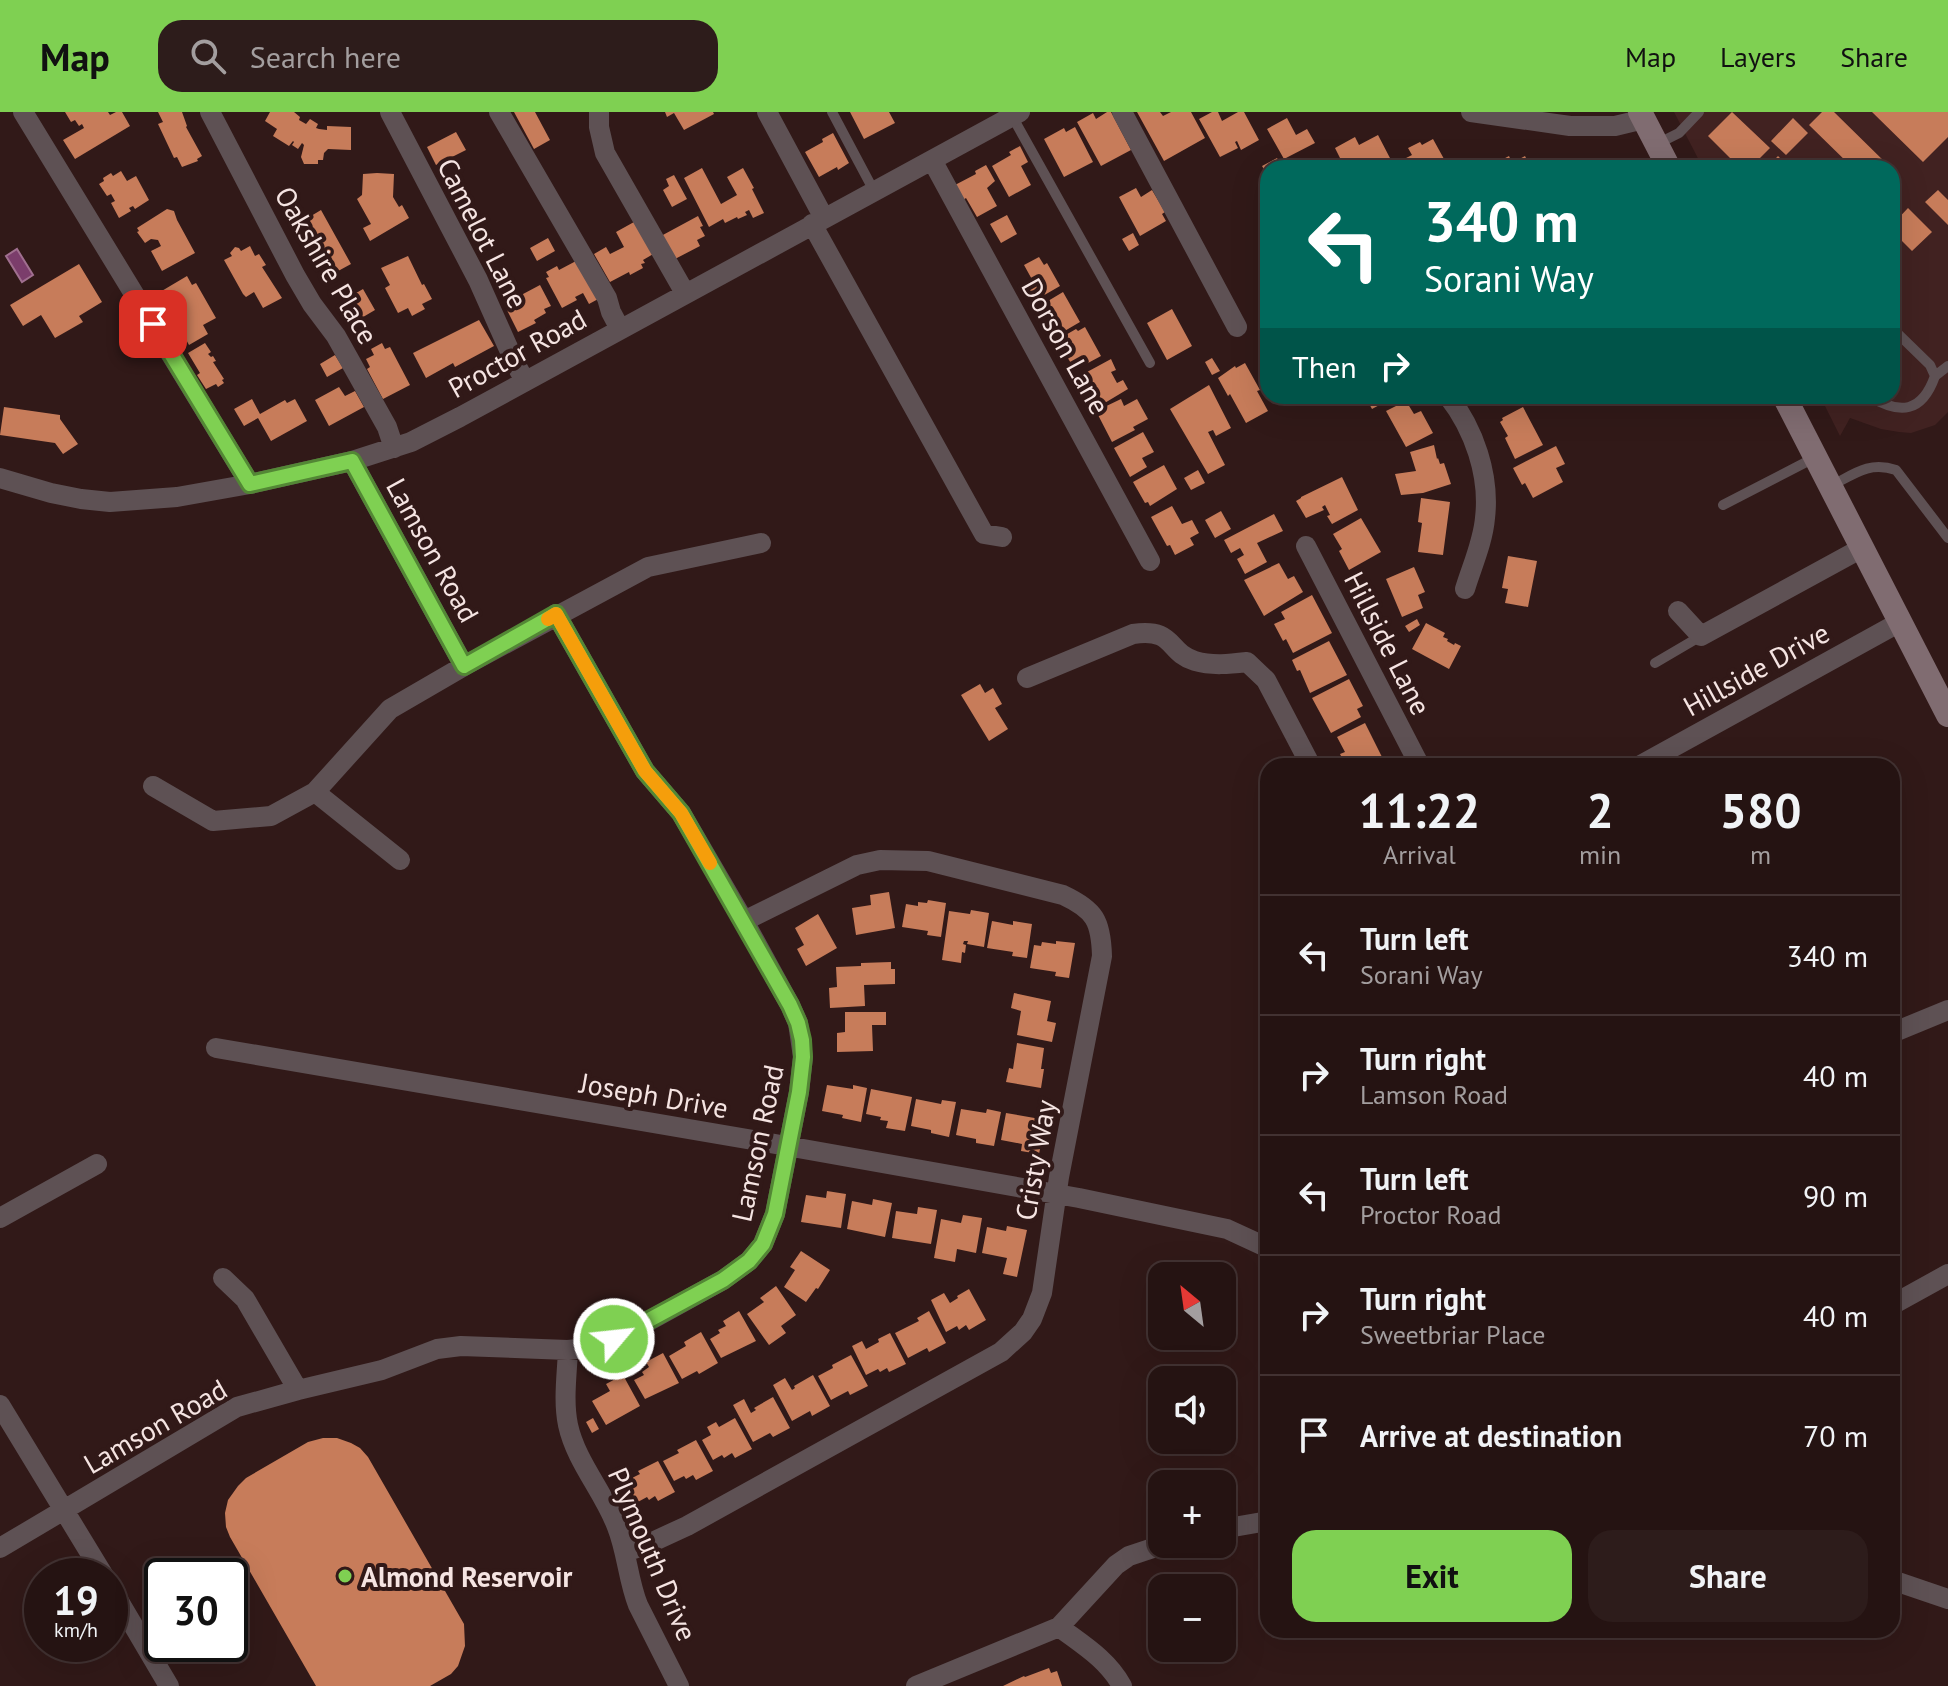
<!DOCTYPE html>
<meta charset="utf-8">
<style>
body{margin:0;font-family:"PT Sans",sans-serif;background:#2d1c1b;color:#f1f3f6;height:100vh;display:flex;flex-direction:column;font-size:30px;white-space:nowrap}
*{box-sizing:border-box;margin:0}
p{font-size:26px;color:#a39e9f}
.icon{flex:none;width:44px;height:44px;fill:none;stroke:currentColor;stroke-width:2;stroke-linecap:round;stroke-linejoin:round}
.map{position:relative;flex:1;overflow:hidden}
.details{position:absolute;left:1260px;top:646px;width:640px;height:880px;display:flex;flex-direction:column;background:#251312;border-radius:24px;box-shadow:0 8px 32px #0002,0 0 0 2px #423232}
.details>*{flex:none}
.banner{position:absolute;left:1260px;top:48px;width:640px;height:244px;border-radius:24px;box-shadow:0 8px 32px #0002,0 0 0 2px #423232;background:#00695c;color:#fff;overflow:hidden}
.needle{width:52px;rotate:331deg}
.fabs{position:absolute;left:1148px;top:1150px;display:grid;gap:16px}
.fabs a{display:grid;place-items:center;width:88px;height:88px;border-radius:16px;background:#251312;box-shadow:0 8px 32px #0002,0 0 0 2px #423232;font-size:40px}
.speed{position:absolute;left:24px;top:1446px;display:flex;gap:16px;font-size:40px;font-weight:700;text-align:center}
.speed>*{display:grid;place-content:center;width:104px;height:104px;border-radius:50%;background:#251312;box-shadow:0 8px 32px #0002,0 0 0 2px #423232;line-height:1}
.speed small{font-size:20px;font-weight:400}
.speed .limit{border:4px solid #111;border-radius:12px;background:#fff;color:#111}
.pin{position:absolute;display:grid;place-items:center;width:68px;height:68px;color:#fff;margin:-34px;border-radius:16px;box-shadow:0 4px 12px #0006}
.me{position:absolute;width:88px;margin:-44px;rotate:62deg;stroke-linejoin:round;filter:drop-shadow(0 0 6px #0008)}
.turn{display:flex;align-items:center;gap:28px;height:168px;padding:0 32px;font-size:36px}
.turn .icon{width:104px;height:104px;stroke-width:2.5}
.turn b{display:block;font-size:56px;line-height:68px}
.then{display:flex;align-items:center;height:76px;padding:0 32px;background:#0003;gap:16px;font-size:30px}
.eta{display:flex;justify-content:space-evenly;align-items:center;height:136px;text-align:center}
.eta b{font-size:48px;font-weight:600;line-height:56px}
.button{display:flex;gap:16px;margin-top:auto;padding:16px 32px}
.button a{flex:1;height:92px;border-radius:24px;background:#7fd052;color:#111;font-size:32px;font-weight:600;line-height:92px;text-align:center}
.button a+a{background:#2d1c1b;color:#f1f3f6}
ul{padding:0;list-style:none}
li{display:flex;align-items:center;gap:24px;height:120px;padding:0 32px;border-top:2px solid #423232}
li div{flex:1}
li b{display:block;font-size:30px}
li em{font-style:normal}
header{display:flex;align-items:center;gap:48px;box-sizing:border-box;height:112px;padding:0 40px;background:#7fd052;color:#111}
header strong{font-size:38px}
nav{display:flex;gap:44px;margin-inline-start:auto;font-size:28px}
.search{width:560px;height:72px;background:#2d1c1b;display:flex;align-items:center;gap:20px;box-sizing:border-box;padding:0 28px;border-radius:24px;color:#a39e9f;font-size:30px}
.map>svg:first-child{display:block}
.built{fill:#412221}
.water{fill:#7b3d6b;stroke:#a06f8f;stroke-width:2}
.building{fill:#c77c5a}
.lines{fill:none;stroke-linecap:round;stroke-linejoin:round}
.lane{stroke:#5e5154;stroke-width:10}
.street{stroke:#5e5154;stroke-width:20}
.secondary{stroke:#806c71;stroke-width:24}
.route-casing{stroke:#538735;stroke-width:20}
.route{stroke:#7fd052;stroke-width:14}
.slow{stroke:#f59e0b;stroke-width:14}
.poi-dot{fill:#7fd052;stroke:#311918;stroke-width:3}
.labels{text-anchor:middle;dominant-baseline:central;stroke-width:8;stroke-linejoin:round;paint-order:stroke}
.street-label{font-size:28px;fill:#f5e4e2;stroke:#311918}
.poi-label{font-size:28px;font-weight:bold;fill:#f5e4e2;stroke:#311918;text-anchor:start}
</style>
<header>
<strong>Map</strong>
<div class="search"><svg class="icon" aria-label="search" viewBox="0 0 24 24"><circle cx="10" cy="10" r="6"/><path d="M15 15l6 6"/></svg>Search here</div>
<nav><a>Map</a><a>Layers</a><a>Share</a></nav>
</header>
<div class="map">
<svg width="1948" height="1574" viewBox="0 0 1948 1574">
<rect width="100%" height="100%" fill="#311918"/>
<path class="built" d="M1674,0H1948V300L1935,313L1911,321L1899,320L1881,317L1850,306L1840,324L1820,284H1892V56H1703Z"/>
<path class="water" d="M17,137L33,163L22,170L6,144Z"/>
<path class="building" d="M65,0H108L110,3L116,0H122L130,14L75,47L63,28L84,16L82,12L79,14L75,8L71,10Z
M158,0H182L187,14L186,15L202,44L197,47L198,49L182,55L177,45L174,46L158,12L163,10Z
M270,0H294L300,5L299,8L306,12L310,7L318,12L316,16L319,17L327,18V14L351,15V38L328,37L324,41L323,48H318V52H304L301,45L304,33L302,31L298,37L292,33L294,30L293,29L289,34L273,24L277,17L265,9Z
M514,0H535L550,28L534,37Z
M665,0H713L714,2L684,18L674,1L667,5Z
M850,0H889L895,11L864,27Z
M1107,0H1111L1131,38L1101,54L1077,10L1093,1L1096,7Z
M1137,0H1160L1163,4L1171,0H1191L1205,26L1164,49Z
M1212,0H1218L1222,9L1238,0H1244L1259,28L1241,38L1237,29L1235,30L1238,36L1220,45L1199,7Z
M1732,0L1770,36L1750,56H1733L1729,52L1732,48L1708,24Z
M1822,0H1834L1891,56H1853L1809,13Z
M1872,0H1948V25L1923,50Z
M1287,6L1296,23L1307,17L1315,31L1284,47L1267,17Z
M1793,6L1808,21L1786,43L1771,29Z
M1075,15L1093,50L1064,65L1044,27L1064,16L1066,20Z
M456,20L466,38L436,53L427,35Z
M833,21L849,51L838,58L837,55L819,65L805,40L823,30L822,27Z
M1378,23L1391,48L1375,56H1345L1335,36L1355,25L1359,33Z
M1433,27L1449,56H1411L1406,46L1412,43L1408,36L1420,30L1422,33Z
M1020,34L1028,50L1021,54L1031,73L1009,85L992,54L1011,43L1009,40Z
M1509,44L1512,51L1525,44L1531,56H1486Z
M1778,44L1790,56H1766Z
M1277,46L1283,56H1268V64L1262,54Z
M986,53L995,69L987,76L997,94L977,105L966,86L963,88L955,73L976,62L975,59Z
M702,56L721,92L737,83L727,65L743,56L754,76L752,77L764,101L753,106L749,98L745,100L747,103L738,107L737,105L725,111L723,107L709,115L684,66Z
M121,59L127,69L136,64L149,88L135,97L133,94L129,96L131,99L119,106L111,91L115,89L111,82L107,84L99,72L104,69L103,66L111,61L113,64Z
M377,61L394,62L393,85L399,95L402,93L409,106L370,129L363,116L371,112L357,87L362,83L363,62Z
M674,63L687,87L672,95L663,78L669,74L666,67Z
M1136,76L1141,85L1152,78L1165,100L1162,102L1166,109L1140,124L1119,85Z
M1938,78L1948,88V113L1925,90Z
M1908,96L1932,120L1912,139L1892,119V113Z
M167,97L174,99L177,108L195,141L162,159L151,139L161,134L158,128L151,127L145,131L137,120L139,119L137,116Z
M321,98L351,152L329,164L312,132L303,137L293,118L312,107L311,104Z
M1007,103L1017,122L1001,131L990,112Z
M698,104L703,114L700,115L705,124L697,128L700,134L675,147L661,124Z
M634,110L655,141L643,148L645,151L641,152L643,156L630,163L629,160L610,170L594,142L606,135L610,142L624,135L616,120Z
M1133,121L1139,133L1129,139L1122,127Z
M548,126L555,139L537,149L530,136Z
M250,134L255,144L259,142L266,153L262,155L282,186L263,196L254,180L246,185L243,182L224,148L232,144L230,141L235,135L239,136L241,139Z
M408,144L422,173L424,172L432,187L422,192L425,197L412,204L408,196L398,201L385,176L390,173L381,156Z
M1039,145L1044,153L1047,151L1060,174L1034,189L1028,177L1032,175L1031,172L1034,171L1024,153Z
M576,149L600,186L589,192L583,181L575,185L577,188L562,196L546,166L549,165L546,160L557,154L559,158Z
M79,152L102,190L79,204L83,210L55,226L41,203L23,214L10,193Z
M187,164L192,173L196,171L216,206L203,213L208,222L189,233L160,180Z
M540,173L551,194L544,197L546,201L534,208L536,211L518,220L504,192Z
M363,177L375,198L358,208L346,187Z
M1063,180L1080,210L1056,224L1047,204L1050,202L1049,199L1052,198L1048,189Z
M1172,197L1192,234L1167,248L1147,211Z
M479,208L494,234L455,255L453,251L426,266L413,241Z
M1085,215L1101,244L1075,258L1057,228L1076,217L1078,219Z
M205,231L211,240L208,242L211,245L213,244L216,249L213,250L224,267L222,268L224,271L218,275L216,272L206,277L197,263L200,261L188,241Z
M382,231L385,237L390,235L410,273L383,287L367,257L370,255L366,247L374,243L371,237Z
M335,243L343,256L327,265L320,252Z
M1212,246L1220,259L1212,263L1205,250Z
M1111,247L1116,258L1111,260L1117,271L1123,268L1128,277L1098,295L1093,285L1088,287L1076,266Z
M1245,251L1260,278L1257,279L1268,299L1246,311L1230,282L1228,284L1218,266L1235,254L1236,256Z
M1209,273L1231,316L1216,324L1213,318L1208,320L1225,353L1208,362L1170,297Z
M339,275L345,284L355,279L364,295L329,314L315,288Z
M1365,284H1396L1372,297Z
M252,287L260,302L285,288L287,291L295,287L307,309L271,329L258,306L244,314L234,297Z
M1121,287L1124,294L1137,287L1148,307L1133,315L1135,318L1112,330L1096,299Z
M1406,289L1414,302L1421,299L1433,321L1406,335L1386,299Z
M4,295L60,303V307L78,332L63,342L55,331L0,323Z
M1523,295L1543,333L1515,347L1505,326L1508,324L1500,310L1503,308L1502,306Z
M1143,320L1154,340L1142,346L1147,355L1130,365L1114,336Z
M1434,333L1437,347L1438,346L1440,352L1444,351L1451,372L1423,381L1401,383L1395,362L1416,359L1410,340Z
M1556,334L1565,352L1556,356L1563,370L1533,386L1525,371L1522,373L1513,356Z
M1164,353L1177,377L1150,394L1148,390L1145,391L1133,370Z
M1198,358L1205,371L1191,378L1184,366Z
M1342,365L1358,398L1332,412L1327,404L1330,403L1325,393L1322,395L1324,398L1306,406L1296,389L1301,386V385Z
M1421,386L1450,390L1443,443L1418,440L1422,411L1418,410Z
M1172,394L1182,412L1192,408L1199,421L1190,426L1194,433L1175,443L1170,433L1167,434L1151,405Z
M1221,399L1231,417L1215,426L1205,408Z
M1274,402L1283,419L1257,431L1267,450L1245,462L1237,447L1244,443L1240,436L1231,441L1224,428Z
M1361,406L1381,440L1349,458L1339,439L1342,437L1333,422Z
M1508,444L1537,449L1528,495L1505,491L1508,477L1502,476Z
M1279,451L1288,467L1294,464L1303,480L1264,504L1244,468Z
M1414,455L1425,480L1418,483L1423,496L1402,505L1386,467Z
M1312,483L1332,521L1293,541L1286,527L1283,529L1274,512L1285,507L1281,500Z
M1417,507L1420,513L1409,520L1405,514Z
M1426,511L1445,521L1443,525L1448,527L1447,529L1454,533L1455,531L1461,534L1449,557L1412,537Z
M1329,529L1347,563L1310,581L1300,558L1297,559L1292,548Z
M1349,567L1363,594L1357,597L1361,605L1331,621L1312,586Z
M980,572L985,581L993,576L1002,592L995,596L1008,617L989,629L961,583Z
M1365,611L1382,645L1364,654H1346L1340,642L1345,640L1337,625Z
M889,780L895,816L856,823L852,796L871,793L870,783Z
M928,788L946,791L941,825L927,823L928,819L902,815L906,792L918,794V790L927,791Z
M971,798L989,801L984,835L967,832L968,829H964L963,832L966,833L965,841L962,840L961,851L942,848L949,799L970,802Z
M818,802L837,836L806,854L797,837L804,833L795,816Z
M992,809L1013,813V809L1032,812L1027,846L1012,844L1013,840L987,836Z
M1056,829L1075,831L1069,866L1055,864L1056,860L1030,856L1034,833L1041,834L1042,830L1056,832Z
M891,850V857H895V872L864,873L865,894L830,896L829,876L837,875L836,855L861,854V851Z
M1014,881L1051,889L1047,909L1056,911L1052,930L1017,923L1021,899L1011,896Z
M845,900H886V913H872L873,939L837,940V921L845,920Z
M1017,931L1044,936L1041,957H1044L1041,976L1006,970L1009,956L1013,957Z
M827,973L853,977V973L867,976L861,1010L842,1006L843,1003L822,999Z
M871,977L912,985L905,1019L886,1016L888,1009L880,1008L881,1005L866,1002Z
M916,987L941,992L942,988L956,990L949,1025L931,1021V1018L911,1014Z
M961,997L986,1001L987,997L1001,1000L994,1034L976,1031V1027L956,1023Z
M1006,1001L1046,1008L1039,1042L1021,1039L1022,1032L1001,1028Z
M827,1079L846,1082L841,1116L801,1110L806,1083L826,1086Z
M873,1087L892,1091L885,1125L847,1117L852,1089L872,1093Z
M918,1095L937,1098L931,1132L892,1126L896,1099L917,1102Z
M963,1103L982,1106L976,1141L957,1137L955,1150L934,1146L941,1107L961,1111Z
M1007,1114L1027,1118L1017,1165L1003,1162L1007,1146L982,1141L987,1115L1006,1119Z
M801,1139L830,1158L818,1177L816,1176L806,1190L784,1175L795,1158L790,1155Z
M776,1174L796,1203L781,1214L786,1221L769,1233L747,1202L764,1190L760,1186Z
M969,1177L986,1208L969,1218L966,1213L959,1218L957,1214L946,1220L931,1188L944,1181L950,1191L958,1186L957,1184Z
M739,1199L756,1229L721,1246L710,1227L720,1221L718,1218L726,1214L723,1209Z
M929,1199L946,1231L929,1240L927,1236L908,1246L895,1221L919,1209L917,1206Z
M701,1220L718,1251L699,1262L697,1259L682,1267L669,1244L686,1234L684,1230Z
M890,1221L906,1252L889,1260L887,1256L880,1260L878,1257L866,1263L852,1234L862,1229L866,1237L879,1230L878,1227Z
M663,1241L679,1271L645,1287L634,1268L644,1263L642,1260L649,1255L646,1250Z
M851,1243L868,1274L850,1283L848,1279L831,1288L818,1264L833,1256L832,1253Z
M623,1263L640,1294L606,1313L592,1289L610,1279L606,1272Z
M813,1263L830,1294L812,1304L810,1299L792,1309L773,1273L785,1266L792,1278L795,1276L794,1274Z
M773,1285L790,1316L773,1325L770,1321L753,1330L733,1293L744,1287L751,1301L756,1298L754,1296Z
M593,1306L599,1317L592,1321L586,1310Z
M735,1306L752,1337L735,1346L732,1341L724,1346L722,1343L713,1348L702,1328L711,1323L707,1315L716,1310L719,1315Z
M323,1326H337L351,1331L360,1336L368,1345L464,1512L465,1534L458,1554L451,1562L430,1574H316L230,1425L226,1415L225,1401L228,1388L238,1374L246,1366L308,1330Z
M696,1328L713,1359L696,1368L693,1363L686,1367L684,1364L674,1369L663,1349L679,1341L677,1338Z
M658,1349L675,1380L658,1389L655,1384L649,1388L647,1385L636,1391L624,1370L640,1362L638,1359Z
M1049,1556L1051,1561L1057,1559L1062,1574H1003L1024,1564L1025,1565Z"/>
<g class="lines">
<path class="lane" d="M832,0L874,79
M1012,4L1150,251
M1657,32L1679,21L1699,0
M1935,264L1948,254
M1869,284C1900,303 1922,301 1935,264L1930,253L1892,216
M1831,374C1854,362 1869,349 1896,358L1948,426
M1723,393L1814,346
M1655,551L1701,524"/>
<path class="street" d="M23,0L250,372
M210,0L295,163L312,192L336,224L387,315L394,336
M390,0L478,168L515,251L525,269
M499,0L607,186L611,200L620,217
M599,0V15L605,41L685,181
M767,0L824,106
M1122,0L1237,215
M1471,0L1570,14H1615L1644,7
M932,48L1150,449
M812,112L984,422L1002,425
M1448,284C1474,317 1490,363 1485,406C1483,430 1472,454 1465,477
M352,349L464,554
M0,366L51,381L81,387L110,390L177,385L250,372L352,349L411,330L460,305L1020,0
M1306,434L1420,654
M1678,499L1701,524L1862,436
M1027,566L1133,522C1176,516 1166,540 1195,549C1212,554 1230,552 1247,550L1266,568L1311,654
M1639,654L1900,510
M153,674L213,709L271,704L315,680L390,597L464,554L648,455L761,431
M315,680L400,748
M1892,921L1948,898
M216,936L764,1030L1079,1086L1227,1117L1268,1136
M0,1106L97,1052
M223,1166L245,1187L298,1278
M1892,1193L1948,1162
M568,1238C567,1262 563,1289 568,1313C576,1350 604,1380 617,1415C627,1440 628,1468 638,1493L679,1574
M0,1293L104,1464
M1222,1417L1268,1409
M0,1436L237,1295L298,1278L382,1258L437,1237L461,1234L568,1238L586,1236L602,1232L627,1221L723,1168L749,1149L763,1132L775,1102L799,980L803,945L798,911L790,893L744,809L681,701L645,659L556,502
M625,1440L648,1432L687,1414L1001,1240L1023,1220L1032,1207L1042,1181L1059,1065L1102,844C1101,809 1095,798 1063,783L928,749L880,748L857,753L744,809
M1892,1468L1948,1487
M110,1474L169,1574
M1059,1515C1083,1533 1107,1547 1122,1574
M916,1574L1059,1515L1116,1453L1129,1444L1165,1432"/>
<path class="secondary" d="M1640,0L1669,56
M1784,284L1948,603"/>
</g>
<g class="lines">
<defs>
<path id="route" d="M153,212L250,372L352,349L464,554L556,502L645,659L681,701L790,893L798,911L802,928L803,945L799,980L775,1102L763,1132L749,1149L723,1168L614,1227"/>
</defs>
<use href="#route" class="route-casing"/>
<use href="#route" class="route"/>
<path class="slow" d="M548,507L556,502L645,659L681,701L710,751"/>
</g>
<circle class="poi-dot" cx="345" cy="1464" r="8"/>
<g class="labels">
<g class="street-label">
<text transform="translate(483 121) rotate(63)">Camelot Lane</text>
<text transform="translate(327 153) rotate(60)">Oakshire Place</text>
<text transform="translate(1066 234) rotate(61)">Dorson Lane</text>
<text transform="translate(517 241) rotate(-29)">Proctor Road</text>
<text transform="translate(433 438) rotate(61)">Lamson Road</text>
<text transform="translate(1388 531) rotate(63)">Hillside Lane</text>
<text transform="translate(1756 557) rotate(-29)">Hillside Drive</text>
<text transform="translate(654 983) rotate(10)">Joseph Drive</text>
<text transform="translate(757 1031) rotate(-78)">Lamson Road</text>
<text transform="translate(1035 1048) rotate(-80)">Cristy Way</text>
<text transform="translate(155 1314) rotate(-30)">Lamson Road</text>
<text transform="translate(653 1442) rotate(67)">Plymouth Drive</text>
</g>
<g class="poi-label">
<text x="361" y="1464">Almond Reservoir</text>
</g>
</g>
</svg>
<div class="fabs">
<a><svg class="needle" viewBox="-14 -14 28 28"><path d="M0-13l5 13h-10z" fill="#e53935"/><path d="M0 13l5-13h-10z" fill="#a39e9f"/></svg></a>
<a><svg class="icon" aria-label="sound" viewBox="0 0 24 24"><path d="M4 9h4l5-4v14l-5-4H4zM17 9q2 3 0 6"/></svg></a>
<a>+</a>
<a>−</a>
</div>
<div class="speed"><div>19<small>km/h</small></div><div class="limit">30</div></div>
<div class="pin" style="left:153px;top:212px;background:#d93025"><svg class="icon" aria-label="arrive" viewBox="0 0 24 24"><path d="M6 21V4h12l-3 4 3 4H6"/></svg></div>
<svg class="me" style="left:614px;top:1227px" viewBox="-20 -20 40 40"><circle r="17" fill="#7fd052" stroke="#fff" stroke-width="3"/><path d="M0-11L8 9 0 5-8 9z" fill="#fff"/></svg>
<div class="banner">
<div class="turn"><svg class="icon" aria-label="left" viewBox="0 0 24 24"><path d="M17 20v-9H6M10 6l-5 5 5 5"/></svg><div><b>340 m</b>Sorani Way</div></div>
<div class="then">Then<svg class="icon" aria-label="right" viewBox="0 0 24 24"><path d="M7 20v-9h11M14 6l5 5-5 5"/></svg></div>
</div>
<section class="details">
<div class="eta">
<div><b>11:22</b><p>Arrival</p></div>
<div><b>2</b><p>min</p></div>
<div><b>580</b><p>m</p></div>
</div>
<ul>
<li><svg class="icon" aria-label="left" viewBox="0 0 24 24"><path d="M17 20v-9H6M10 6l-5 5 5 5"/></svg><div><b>Turn left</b><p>Sorani Way</p></div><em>340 m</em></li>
<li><svg class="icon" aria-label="right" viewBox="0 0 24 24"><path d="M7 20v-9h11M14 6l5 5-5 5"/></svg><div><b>Turn right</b><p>Lamson Road</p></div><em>40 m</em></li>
<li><svg class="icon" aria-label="left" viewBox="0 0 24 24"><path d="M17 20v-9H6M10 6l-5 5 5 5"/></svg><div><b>Turn left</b><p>Proctor Road</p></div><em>90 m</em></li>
<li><svg class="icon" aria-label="right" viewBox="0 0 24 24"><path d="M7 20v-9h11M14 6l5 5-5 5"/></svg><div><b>Turn right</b><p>Sweetbriar Place</p></div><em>40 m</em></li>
<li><svg class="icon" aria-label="arrive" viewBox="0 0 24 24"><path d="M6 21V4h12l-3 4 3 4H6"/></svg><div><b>Arrive at destination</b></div><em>70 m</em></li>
</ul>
<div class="button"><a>Exit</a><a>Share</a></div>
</section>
</div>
